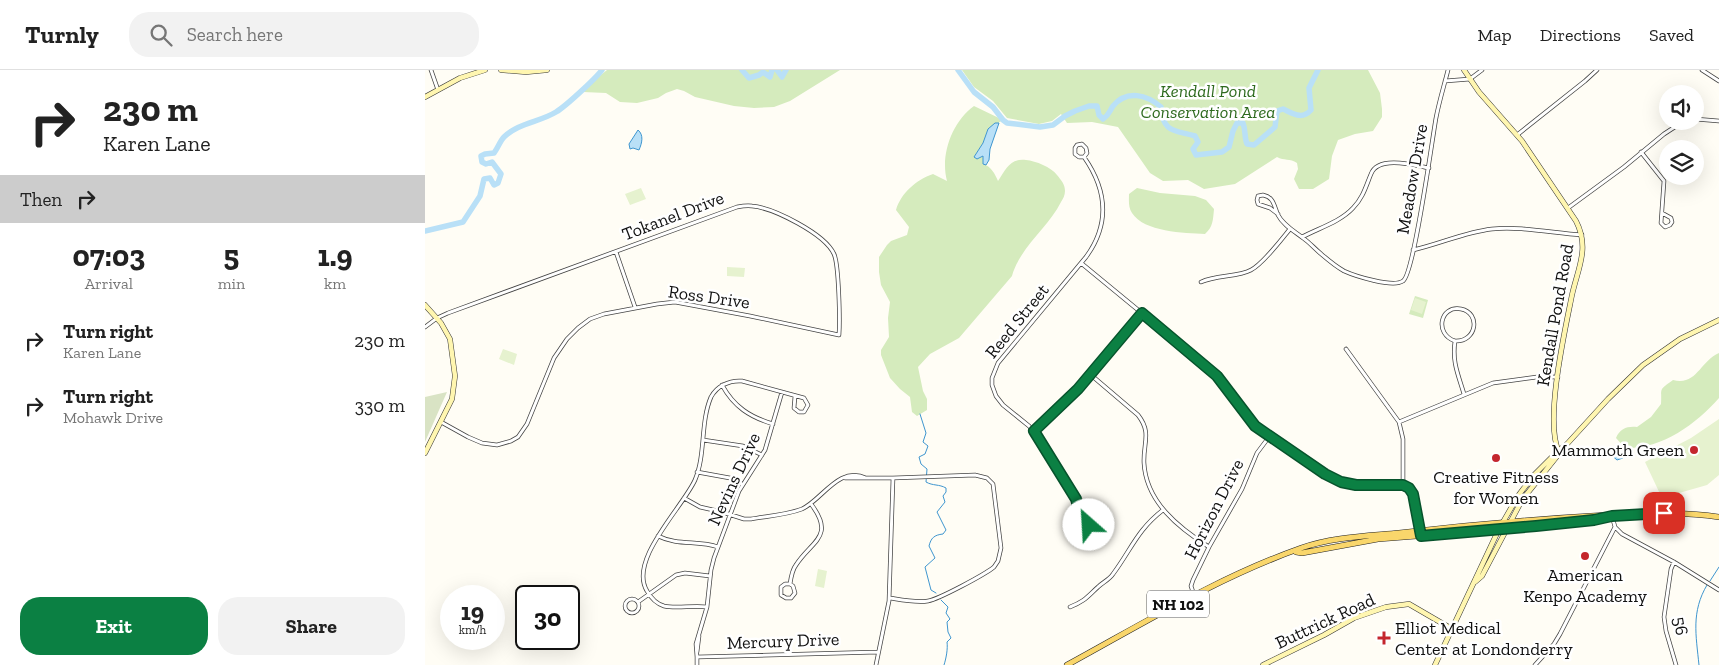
<!DOCTYPE html>
<style>
body{margin:0;font-family:"Zilla Slab",serif;background:#f2f2f2;color:#222;height:100vh;display:flex;flex-direction:column;font-size:19px;white-space:nowrap}
*{box-sizing:border-box;margin:0}
p{font-size:16px;color:#767676}
.icon{flex:none;width:28px;height:28px;fill:none;stroke:currentColor;stroke-width:2;stroke-linecap:round;stroke-linejoin:round}
.map{position:relative;flex:1;overflow:hidden}
.panel{display:flex;flex-direction:column;background:#fff;width:425px}
.panel>*{flex:none}
.top-card{background:#fff;color:#222;overflow:hidden}
.fabs{position:absolute;left:1234px;top:15px;display:grid;gap:10px}
.fabs a{display:grid;place-items:center;width:45px;height:45px;border-radius:50%;background:#fff;box-shadow:0 5px 20px #0002;font-size:25px}
.speed{position:absolute;left:15px;top:515px;display:flex;gap:10px;font-size:25px;font-weight:700;text-align:center}
.speed>*{display:grid;place-content:center;width:65px;height:65px;border-radius:50%;background:#fff;box-shadow:0 5px 20px #0002;line-height:1}
.speed small{font-size:12px;font-weight:400}
.speed .limit{border:2px solid #111;border-radius:8px;background:#fff;color:#111}
.pin{position:absolute;display:grid;place-items:center;width:42px;height:42px;color:#fff;margin:-21px;border-radius:10px;box-shadow:0 2px 8px #0006}
.me{position:absolute;width:55px;margin:-28px;rotate:334deg;stroke-linejoin:round;filter:drop-shadow(0 0 4px #0008)}
.turn{display:flex;align-items:center;gap:18px;height:105px;padding:0 20px;font-size:22px}
.turn .icon{width:65px;height:65px;stroke-width:2.5}
.turn b{display:block;font-size:35px;line-height:42px}
.then{display:flex;align-items:center;height:48px;padding:0 20px;background:#0003;gap:10px;font-size:19px}
.eta{display:flex;justify-content:space-evenly;align-items:center;height:85px;text-align:center}
.eta b{font-size:30px;font-weight:800;line-height:35px}
.button{display:flex;gap:10px;margin-top:auto;padding:10px 20px}
.button a{flex:1;height:58px;border-radius:20px;background:#0b8043;color:#fff;font-size:20px;font-weight:800;line-height:58px;text-align:center}
.button a+a{background:#f2f2f2;color:#222}
ul{padding:0;list-style:none}
li{display:flex;align-items:center;gap:15px;height:65px;padding:0 20px}
li div{flex:1}
li b{display:block;font-size:19px}
li em{font-style:normal}
header{display:flex;align-items:center;gap:30px;box-sizing:border-box;height:70px;padding:0 25px;background:#fff;border-bottom:1px solid #e0e0e0}
header strong{font-size:24px}
nav{display:flex;gap:28px;margin-inline-start:auto;font-size:18px}
.search{width:350px;height:45px;background:#f2f2f2;display:flex;align-items:center;gap:12px;box-sizing:border-box;padding:0 18px;border-radius:20px;color:#767676;font-size:19px}
main{display:flex;flex:1;min-height:0}
.map>svg:first-child{display:block}
.green{fill:#d5ebbd}
.cemetery{fill:#d9e3c4}
.pitch{fill:#e6f2cf}
.water{fill:#b9e0f7;stroke:#3f96cf}
.lines{fill:none;stroke-linecap:round;stroke-linejoin:round}
.stream{stroke:#3f96cf;stroke-width:1}
.river{stroke:#b9e0f7;stroke-width:5.5}
.street-casing{stroke:#444;stroke-width:4.5}
.secondary-casing{stroke:#333;stroke-width:5.5}
.primary-casing{stroke:#222;stroke-width:6}
.street{stroke:#fff;stroke-width:3}
.secondary{stroke:#fff6b0;stroke-width:4.5}
.primary{stroke:#f9d66b;stroke-width:5}
.route-casing{stroke:#07532c;stroke-width:12}
.route{stroke:#0b8043;stroke-width:9}
.poi-dot{fill:#c4262e;stroke:#fff;stroke-width:2}
.labels{text-anchor:middle;dominant-baseline:central;stroke-width:5;stroke-linejoin:round;paint-order:stroke}
.shield{fill:#fff;stroke:#585858;stroke-width:1}
.shield-label{font-size:16px;font-weight:bold;fill:#111}
.park-label{font-size:18px;font-style:italic;fill:#2f6b1f;stroke:#fff}
.street-label{font-size:18px;fill:#111;stroke:#fff}
.poi-label{font-size:18px;fill:#111;stroke:#fff}
</style>
<header>
<strong>Turnly</strong>
<div class="search"><svg class="icon" aria-label="search" viewBox="0 0 24 24"><circle cx="10" cy="10" r="6"/><path d="M15 15l6 6"/></svg>Search here</div>
<nav><a>Map</a><a>Directions</a><a>Saved</a></nav>
</header>
<main>
<section class="panel">
<div class="top-card">
<div class="turn"><svg class="icon" aria-label="right" viewBox="0 0 24 24"><path d="M7 20v-9h11M14 6l5 5-5 5"/></svg><div><b>230 m</b>Karen Lane</div></div>
<div class="then">Then<svg class="icon" aria-label="right" viewBox="0 0 24 24"><path d="M7 20v-9h11M14 6l5 5-5 5"/></svg></div>
</div>
<div class="eta">
<div><b>07:03</b><p>Arrival</p></div>
<div><b>5</b><p>min</p></div>
<div><b>1.9</b><p>km</p></div>
</div>
<ul>
<li><svg class="icon" aria-label="right" viewBox="0 0 24 24"><path d="M7 20v-9h11M14 6l5 5-5 5"/></svg><div><b>Turn right</b><p>Karen Lane</p></div><em>230 m</em></li>
<li><svg class="icon" aria-label="right" viewBox="0 0 24 24"><path d="M7 20v-9h11M14 6l5 5-5 5"/></svg><div><b>Turn right</b><p>Mohawk Drive</p></div><em>330 m</em></li>
</ul>
<div class="button"><a>Exit</a><a>Share</a></div>
</section>
<div class="map">
<svg width="1294" height="595" viewBox="0 0 1294 595">
<rect width="100%" height="100%" fill="#fffdf5"/>
<path class="green" d="M182,0H415L365,31L349,37L329,38L309,36L270,27L259,21L252,19L241,23L233,28L212,33L195,32L181,23L158,22L171,9Z
M537,0H943L955,23L957,39V47L948,61L930,64L913,70L907,86L904,109L888,119H874L869,109L873,99L872,93C865,88 859,91 852,87L810,114L779,119L763,110L738,111L725,103L693,57L667,52L642,53L636,44L627,51L614,54L582,48L568,31L549,17Z
M549,36L578,50L563,59L558,73L549,87L558,85V94C566,96 570,104 573,111C581,99 585,88 601,90C611,91 626,97 632,105C636,110 640,114 640,121C640,125 638,129 636,132C623,158 595,177 587,206L534,268L505,284L493,297L498,321L502,329V340L492,346L487,342L485,327L475,319L465,308L456,285V280L464,267L463,248L465,232L456,215L454,202V187L462,175L466,171L482,165L484,157L471,140C476,123 491,110 508,104L522,111C515,85 527,52 549,36Z
M712,118L735,123L770,126L781,130L789,139C788,150 788,157 780,164C759,163 719,162 707,143C703,137 704,130 704,124Z
M990,226L1003,230L998,248L984,244Z
M1294,283V328C1270,355 1237,379 1200,378L1191,368C1195,358 1203,356 1212,357L1226,347L1236,334C1237,317 1233,321 1248,310C1272,316 1275,291 1294,283Z"/>
<path class="cemetery" d="M22,322L0,372V327Z"/>
<path class="pitch" d="M216,118L221,129L205,135L200,124Z
M302,197L320,198L319,207L302,206Z
M990,228L1001,232L997,244L986,240Z
M78,279L92,284L89,295L74,289Z
M1294,349V405L1282,415L1240,427L1236,426L1220,392L1266,368Z
M393,499L402,501L399,518L390,516Z"/>
<path class="water" d="M570,53H574L565,79L564,90L561,95L558,94V86L552,89L549,87L558,73L563,59Z
M213,60C219,65 217,73 214,80L208,78L205,79L204,74Z
M1188,377L1195,382L1198,388L1192,390L1184,383L1186,378Z"/>
<g class="lines">
<path class="stream" d="M495,344L501,363L498,372L503,376L500,384L494,387L496,394L502,399L501,412C508,416 514,414 521,418V422L518,426L520,432L512,442L521,460L518,464C509,465 506,468 504,476L510,488L500,497L506,520L511,523
M1285,511L1294,497
M516,530L523,537L521,543L525,549L522,552L523,562L526,568L522,572C523,579 521,589 519,595
M1274,595C1271,565 1266,542 1282,515"/>
<path class="river" d="M317,0L324,8L334,5L338,2L345,7L347,0
M352,0L357,7L361,0
M533,0L549,22L568,37L578,50L582,53L615,57L628,55L640,46L650,41L664,36H672L674,45L678,49C684,45 684,42 688,36C702,19 722,25 736,37C738,63 749,60 770,66L773,72L768,79L771,85L797,82L804,77L808,61L812,53H818C821,61 819,67 822,74L829,75L850,57L852,41L858,39C869,44 877,50 886,40L884,18L893,0
M0,161L38,152L55,126L59,109L65,108L69,115L73,113L76,104L67,92L61,94L57,92L56,86L60,84L69,83C73,78 75,71 79,67C93,53 115,52 131,42C141,36 170,9 177,0"/>
<defs>
<path id="street" d="M6,0L13,20
M1277,0L1294,11
M1020,11L1045,9L1057,0
M1270,49L1294,51
M1092,65L1160,11L1172,0
M1216,82L1239,111L1236,153L1240,157L1245,155L1247,152L1246,148L1237,143
M1143,138L1199,97L1239,64L1259,51
M853,144L845,138L833,134L832,130L833,126L838,125C849,127 849,136 853,145C858,155 869,161 878,168C884,172 889,178 895,183C902,189 910,196 919,201C930,206 968,218 978,211C989,204 1007,70 1011,48C1014,32 1019,16 1023,0
M877,167C894,158 915,152 928,138C938,128 941,116 946,104C953,85 989,95 1004,98
M988,180C1015,174 1040,162 1067,159C1095,156 1128,163 1157,165
M191,182L210,237
M656,193L786,300C806,319 816,346 837,362L900,405L916,412L942,416L978,415L985,418L989,424L996,466
M776,212C792,205 813,207 826,200C838,194 856,170 865,159
M0,257L12,248L23,243L312,137C317,136 322,135 327,136C349,138 400,164 409,184C414,195 415,251 414,265L325,246L250,232L232,234L179,244L165,249L153,258L142,269L129,288L102,354L93,367L86,371L72,375L57,373L43,367L16,352
M1030,271C1009,264 1015,235 1036,239C1056,243 1052,272 1030,271C1027,292 1033,304 1039,324
M921,279L974,352L978,369V415
M666,305L713,345C727,363 718,373 719,393C721,432 754,458 784,477
M297,315C309,337 325,347 348,354
M974,352L1068,313L1112,307H1133
M609,361L653,319L717,243
M278,370L318,376L337,385
M272,402L305,408L317,414
M420,408H468L550,405L562,408L568,414L576,478L573,491L569,497C559,505 514,529 503,531C491,533 477,530 465,528
M259,428L275,437L297,442L319,449H326C343,446 361,445 377,439C397,430 414,395 441,408
M1187,446L1190,457L1197,464L1249,492L1294,520
M655,448L651,429L613,366L604,356L578,335L571,326L567,315V308L573,293L661,187C685,154 682,120 659,87H654L650,84V78L652,75L657,74L661,78L662,83L659,87
M649 456a7 7 0 1 1 14 0a7 7 0 1 1-14 0Z
M233,466C253,476 273,470 293,477
M1249,492L1246,499L1239,547L1241,561L1251,595
M365,514L368,516L370,523L366,528H361L356,525V517L360,514H365C366,507 367,500 371,495C386,471 411,467 386,434
M769,525L766,516L768,510L784,477L817,419L832,383L844,367
M200 536a7 7 0 1 1 14 0a7 7 0 1 1-14 0Z
M213,532L251,505L260,503L285,506
M282,537C268,535 251,539 239,536C232,534 226,528 222,521C203,490 258,437 270,410C281,384 275,353 286,327C292,316 304,310 317,311L379,328L383,335L379,342H374L369,338L370,326
M645,537C660,531 662,527 673,517C678,512 684,510 688,504C706,480 712,460 738,440
M272,582L274,566
M272,587L271,574L282,537L286,500L289,488L314,421L340,380L357,322
M272,595V587L453,582
M451,595L464,531L468,408
M1110,595L1129,574L1135,564L1190,457"/>
<path id="secondary" d="M76,0L101,2L122,0
M1039,0L1054,22L1097,71L1151,151C1165,178 1153,198 1147,225C1140,260 1119,352 1134,382
M0,27L35,8L60,0
M0,235L16,253L25,269L30,306L27,329L0,383
M1050,512L1057,506L1097,430L1133,385L1134,382
M838,595L899,565L929,548L961,537L984,534L1027,559
M1010,595L1074,459L1093,426L1108,406L1131,383L1142,374L1183,329L1218,295L1255,269L1294,250"/>
<path id="primary" d="M871,482L877,483L953,469L1081,459L1185,447
M642,595C719,553 794,507 876,478C907,467 942,466 974,463C1043,455 1112,449 1182,445L1187,446C1223,444 1258,441 1294,447"/>
</defs>
<use href="#street" class="street-casing"/>
<use href="#secondary" class="secondary-casing"/>
<use href="#primary" class="primary-casing"/>
<use href="#street" class="street"/>
<use href="#secondary" class="secondary"/>
<use href="#primary" class="primary"/>
</g>
<g class="lines">
<defs>
<path id="route" d="M664,455L660,450L656,448L651,429L609,361L653,319L717,243L792,306L830,356L900,404L916,412L931,415H978L984,418L988,424L996,466L1111,456L1169,450L1187,446L1239,443"/>
</defs>
<use href="#route" class="route-casing"/>
<use href="#route" class="route"/>
</g>
<g class="poi-dot">
<circle cx="1269" cy="380" r="5"/>
<circle cx="1071" cy="388" r="5"/>
<circle cx="1160" cy="486" r="5"/>
<path d="M956.5 560.5h5v5h5v5h-5v5h-5v-5h-5v-5h5z"/>
</g>
<g class="labels">
<rect class="shield" x="722" y="520.5" width="62" height="27" rx="4"/>
<g class="shield-label">
<text x="753" y="534">NH 102</text>
</g>
<g class="park-label">
<text x="783" y="21">Kendall Pond<tspan x="783" dy="21">Conservation Area</tspan></text>
</g>
<g class="street-label">
<text transform="translate(987 109) rotate(-80)">Meadow Drive</text>
<text transform="translate(248 146) rotate(-21)">Tokanel Drive</text>
<text transform="translate(284 227) rotate(8)">Ross Drive</text>
<text transform="translate(1130 245) rotate(-80)">Kendall Pond Road</text>
<text transform="translate(592 251) rotate(-51)">Reed Street</text>
<text transform="translate(309 409) rotate(-65)">Nevins Drive</text>
<text transform="translate(789 439) rotate(-63)">Horizon Drive</text>
<text transform="translate(900 551) rotate(-25)">Buttrick Road</text>
<text transform="translate(1256 556) rotate(81)">56</text>
<text transform="translate(358 571) rotate(-2)">Mercury Drive</text>
</g>
<g class="poi-label">
<text x="1259" y="380" text-anchor="end">Mammoth Green</text>
<text x="1071" y="407">Creative Fitness<tspan x="1071" dy="21">for Women</tspan></text>
<text x="1160" y="505">American<tspan x="1160" dy="21">Kenpo Academy</tspan></text>
<text x="970" y="558" text-anchor="start">Elliot Medical<tspan x="970" dy="21">Center at Londonderry</tspan></text>
</g>
</g>
</svg>
<div class="fabs">
<a><svg class="icon" aria-label="sound" viewBox="0 0 24 24"><path d="M4 9h4l5-4v14l-5-4H4zM17 9q2 3 0 6"/></svg></a>
<a><svg class="icon" aria-label="layers" viewBox="0 0 24 24"><path d="M12 4l9 5-9 5-9-5zM3 14l9 5 9-5"/></svg></a>
</div>
<div class="speed"><div>19<small>km/h</small></div><div class="limit">30</div></div>
<div class="pin" style="left:1239px;top:443px;background:#d93025"><svg class="icon" aria-label="arrive" viewBox="0 0 24 24"><path d="M6 21V4h12l-3 4 3 4H6"/></svg></div>
<svg class="me" style="left:664px;top:455px" viewBox="-20 -20 40 40"><circle r="19" fill="#fff"/><path d="M0-13L10 11 0 6-10 11z" fill="#0b8043"/></svg>
</div>
</main>
